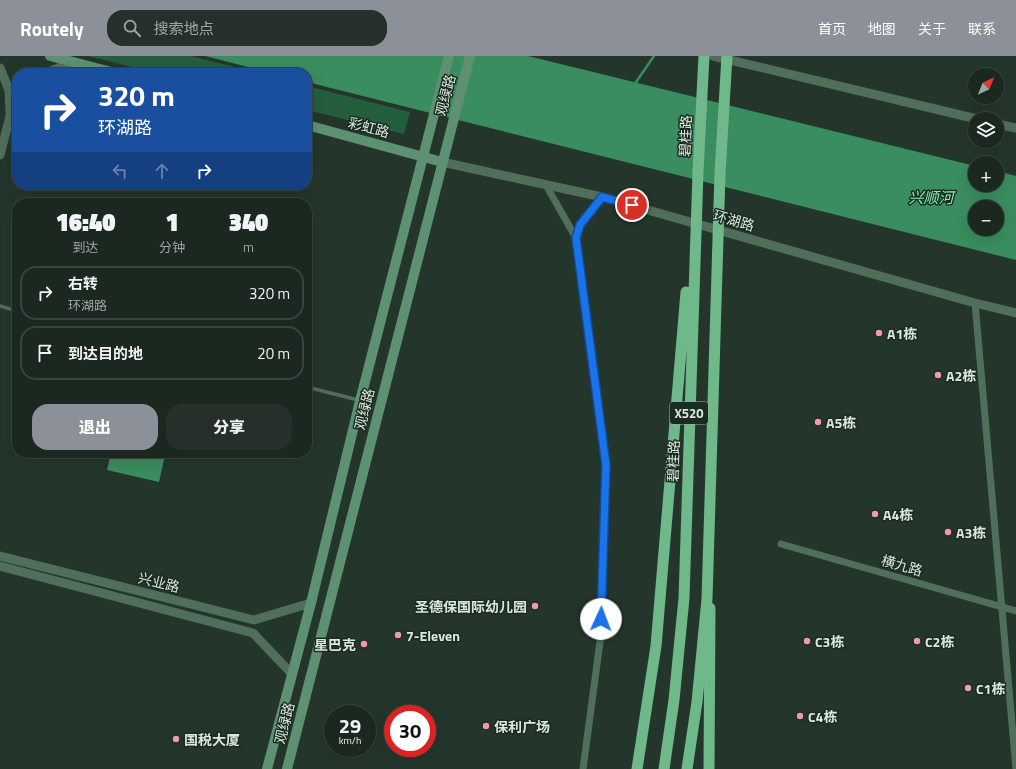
<!DOCTYPE html>
<html lang="zh">
<meta charset="utf-8">
<style>
body{margin:0;font-family:"Titillium Web","Noto Sans SC",sans-serif;background:#243029;color:#f1f3f6;height:100vh;display:flex;flex-direction:column;font-size:15px;white-space:nowrap}
*{box-sizing:border-box;margin:0}
p{font-size:13px;color:#a0a6a5}
.icon{flex:none;width:22px;height:22px;fill:none;stroke:currentColor;stroke-width:2;stroke-linecap:round;stroke-linejoin:round}
.map{position:relative;flex:1;overflow:hidden}
.details{position:absolute;left:12px;top:142px;width:300px;height:260px;display:flex;flex-direction:column;background:#1b2820;border-radius:16px;box-shadow:0 4px 16px #0002,0 0 0 1px #39443e}
.details>*{flex:none}
.banner{position:absolute;left:12px;top:12px;width:300px;height:122px;border-radius:16px;box-shadow:0 4px 16px #0002,0 0 0 1px #39443e;background:#1a4fa0;color:#fff;overflow:hidden}
.needle{width:26px;rotate:43deg}
.fabs{position:absolute;left:968px;top:12px;display:grid;gap:8px}
.fabs a{display:grid;place-items:center;width:36px;height:36px;border-radius:50%;background:#1b2820;box-shadow:0 4px 16px #0002,0 0 0 1px #39443e;font-size:20px}
.speed{position:absolute;left:324px;top:649px;display:flex;gap:8px;font-size:20px;font-weight:700;text-align:center}
.speed>*{display:grid;place-content:center;width:52px;height:52px;border-radius:50%;background:#1b2820;box-shadow:0 4px 16px #0002,0 0 0 1px #39443e;line-height:1}
.speed small{font-size:10px;font-weight:400}
.speed .limit{border:6px solid #d22;background:#fff;color:#111}
.pin{position:absolute;display:grid;place-items:center;width:34px;height:34px;color:#fff;margin:-17px;border:2px solid #fff;border-radius:50%;box-shadow:0 1px 4px #0007}
.me{position:absolute;width:44px;margin:-22px;rotate:2deg;stroke-linejoin:round;filter:drop-shadow(0 0 3px #0008)}
.turn{display:flex;align-items:center;gap:14px;height:84px;padding:0 20px;font-size:18px}
.turn .icon{width:52px;height:52px;stroke-width:2.5}
.turn b{display:block;font-size:28px;line-height:34px}
.lanes{display:flex;align-items:center;height:38px;padding:0 20px;background:#0003;justify-content:center;gap:20px;direction:ltr}
.lanes .off{opacity:.35}
.eta{display:flex;justify-content:space-evenly;align-items:center;height:68px;text-align:center}
.eta b{font-size:24px;font-weight:800;line-height:28px}
.cta{display:flex;gap:8px;margin-top:auto;padding:8px 20px}
.cta a{flex:1;height:46px;border-radius:16px;background:#8c9099;color:#fff;font-size:16px;font-weight:800;line-height:46px;text-align:center}
.cta a+a{background:#243029;color:#f1f3f6}
ul{padding:0;list-style:none}
li{display:flex;align-items:center;gap:12px;height:54px;margin:0 8px 6px;padding:0 12px;border:2px solid #39443e;border-radius:16px}
li div{flex:1}
li b{display:block;font-size:15px}
li em{font-style:normal}
header{display:flex;align-items:center;gap:24px;box-sizing:border-box;height:56px;padding:0 20px;background:#8c9099;color:#fff}
header strong{font-size:19px}
nav{display:flex;gap:22px;margin-inline-start:auto;font-size:14px}
.search{width:280px;height:36px;background:#243029;display:flex;align-items:center;gap:10px;box-sizing:border-box;padding:0 14px;border-radius:16px;color:#a0a6a5;font-size:15px}
.map>svg:first-child{display:block}
.green{fill:#245e3e}
.water{fill:#3a8d5e;fill-rule:evenodd}
.lines{fill:none;stroke-linecap:round;stroke-linejoin:round}
.stream{stroke:#3a8d5e;stroke-width:2.5}
.service{stroke:#4f6f5b;stroke-width:3.5}
.minor{stroke:#4f6f5b;stroke-width:7}
.tertiary{stroke:#4f6f5b;stroke-width:9}
.secondary{stroke:#5e9171;stroke-width:10}
.trunk{stroke:#6eb88a;stroke-width:11}
.trunk-bridge{stroke:#6eb88a;stroke-width:11}
.route-casing{stroke:#114b97;stroke-width:10}
.route{stroke:#1a73e8;stroke-width:7}
.poi-dot{fill:#f29aad;stroke:#1a2c21;stroke-width:1.5}
.labels{text-anchor:middle;dominant-baseline:central;stroke-width:3;stroke-linejoin:round;paint-order:stroke}
.shield{fill:#1a2c21;stroke:#a1aea5;stroke-width:1}
.shield-label{font-size:13px;font-weight:bold;fill:#dbe6de}
.street-label{font-size:14px;fill:#dbe6de;stroke:#1a2c21}
.poi-label{font-size:14px;font-weight:bold;fill:#dbe6de;stroke:#1a2c21;text-anchor:start}
.water-label{font-size:15px;font-style:italic;fill:#84f2b1;stroke:#1a2c21}
</style>
<header>
<strong>Routely</strong>
<div class="search"><svg class="icon" aria-label="search" viewBox="0 0 24 24"><circle cx="10" cy="10" r="6"/><path d="M15 15l6 6"/></svg>搜索地点</div>
<nav><a>首页</a><a>地图</a><a>关于</a><a>联系</a></nav>
</header>
<div class="map">
<svg width="1016" height="713" viewBox="0 0 1016 713">
<rect width="100%" height="100%" fill="#24362b"/>
<path class="green" d="M88,0H191L258,17H156Z
M307,30L410,56L404,78L307,54Z"/>
<path class="water" d="M205,0H528L975,110V129H997V115L1016,120V204L307,26V17H272ZM975,151H997V173H975Z
M111,397L165,399L159,426L107,414Z"/>
<g class="lines">
<path class="stream" d="M634,29L654,0"/>
<path class="service" d="M0,250L17,255
M307,331L358,344"/>
<path class="minor" d="M546,129L576,182L606,409L601,578L583,713
M576,182L580,169L602,141
M975,247L1016,713
M781,488L1016,555"/>
<path class="tertiary" d="M713,0L977,63
M0,12L9,34L10,56
M46,17L61,11L79,9
M997,68L1016,72
M0,99L10,60L17,44
M442,106L602,141L975,247L1016,257
M0,500L254,564L311,547
M0,510L253,577L292,618"/>
<path class="secondary" d="M50,0L115,17
M307,69L442,106
M267,713L311,547L360,345L449,0
M287,713L470,0"/>
<path class="trunk" d="M709,713L710,552"/>
<path class="trunk-bridge" d="M637,713L656,590L686,236
M664,713L674,644L684,542L698,116L704,0
M687,713L697,646L707,543L720,117L727,0"/>
</g>
<g class="lines">
<defs>
<path id="route" d="M601,563L606,409L576,182L580,169L602,141L632,149"/>
</defs>
<use href="#route" class="route-casing"/>
<use href="#route" class="route"/>
</g>
<g class="poi-dot">
<circle cx="879" cy="277" r="4"/>
<circle cx="938" cy="319" r="4"/>
<circle cx="818" cy="366" r="4"/>
<circle cx="875" cy="458" r="4"/>
<circle cx="948" cy="476" r="4"/>
<circle cx="535" cy="550" r="4"/>
<circle cx="398" cy="579" r="4"/>
<circle cx="807" cy="585" r="4"/>
<circle cx="917" cy="585" r="4"/>
<circle cx="364" cy="588" r="4"/>
<circle cx="968" cy="632" r="4"/>
<circle cx="800" cy="660" r="4"/>
<circle cx="486" cy="670" r="4"/>
<circle cx="176" cy="683" r="4"/>
</g>
<g class="labels">
<rect class="shield" x="670" y="346" width="38" height="22" rx="3"/>
<g class="shield-label">
<text x="689" y="357">X520</text>
</g>
<g class="street-label">
<text transform="translate(445 39) rotate(-75)">观绿路</text>
<text transform="translate(369 71) rotate(15)">彩虹路</text>
<text transform="translate(685 80) rotate(-87)">碧桂路</text>
<text transform="translate(734 164) rotate(16)">环湖路</text>
<text transform="translate(364 353) rotate(-76)">观绿路</text>
<text transform="translate(673 405) rotate(-88)">碧桂路</text>
<text transform="translate(902 509) rotate(16)">横九路</text>
<text transform="translate(159 526) rotate(14)">兴业路</text>
<text transform="translate(284 667) rotate(-76)">观绿路</text>
</g>
<g class="poi-label">
<text x="887" y="277">A1栋</text>
<text x="946" y="319">A2栋</text>
<text x="826" y="366">A5栋</text>
<text x="883" y="458">A4栋</text>
<text x="956" y="476">A3栋</text>
<text x="527" y="550" text-anchor="end">圣德保国际幼儿园</text>
<text x="406" y="579">7-Eleven</text>
<text x="815" y="585">C3栋</text>
<text x="925" y="585">C2栋</text>
<text x="356" y="588" text-anchor="end">星巴克</text>
<text x="976" y="632">C1栋</text>
<text x="808" y="660">C4栋</text>
<text x="494" y="670">保利广场</text>
<text x="184" y="683">国税大厦</text>
</g>
<g class="water-label">
<text x="931" y="141">兴顺河</text>
</g>
</g>
</svg>
<div class="fabs">
<a><svg class="needle" viewBox="-14 -14 28 28"><path d="M0-13l5 13h-10z" fill="#e53935"/><path d="M0 13l5-13h-10z" fill="#a0a6a5"/></svg></a>
<a><svg class="icon" aria-label="layers" viewBox="0 0 24 24"><path d="M12 4l9 5-9 5-9-5zM3 14l9 5 9-5"/></svg></a>
<a>+</a>
<a>−</a>
</div>
<div class="speed"><div>29<small>km/h</small></div><div class="limit">30</div></div>
<div class="pin" style="left:632px;top:149px;background:#d93025"><svg class="icon" aria-label="arrive" viewBox="0 0 24 24"><path d="M6 21V4h12l-3 4 3 4H6"/></svg></div>
<svg class="me" style="left:601px;top:563px" viewBox="-20 -20 40 40"><circle r="19" fill="#fff"/><path d="M0-13L10 11 0 6-10 11z" fill="#1a73e8"/></svg>
<div class="banner">
<div class="turn"><svg class="icon" aria-label="right" viewBox="0 0 24 24"><path d="M7 20v-9h11M14 6l5 5-5 5"/></svg><div><b>320 m</b>环湖路</div></div>
<div class="lanes"><svg class="icon off" aria-label="left" viewBox="0 0 24 24"><path d="M17 20v-9H6M10 6l-5 5 5 5"/></svg><svg class="icon off" aria-label="ahead" viewBox="0 0 24 24"><path d="M12 20V5M6 11l6-6 6 6"/></svg><svg class="icon" aria-label="right" viewBox="0 0 24 24"><path d="M7 20v-9h11M14 6l5 5-5 5"/></svg></div>
</div>
<section class="details">
<div class="eta">
<div><b>16:40</b><p>到达</p></div>
<div><b>1</b><p>分钟</p></div>
<div><b>340</b><p>m</p></div>
</div>
<ul>
<li><svg class="icon" aria-label="right" viewBox="0 0 24 24"><path d="M7 20v-9h11M14 6l5 5-5 5"/></svg><div><b>右转</b><p>环湖路</p></div><em>320 m</em></li>
<li><svg class="icon" aria-label="arrive" viewBox="0 0 24 24"><path d="M6 21V4h12l-3 4 3 4H6"/></svg><div><b>到达目的地</b></div><em>20 m</em></li>
</ul>
<div class="cta"><a>退出</a><a>分享</a></div>
</section>
</div>
